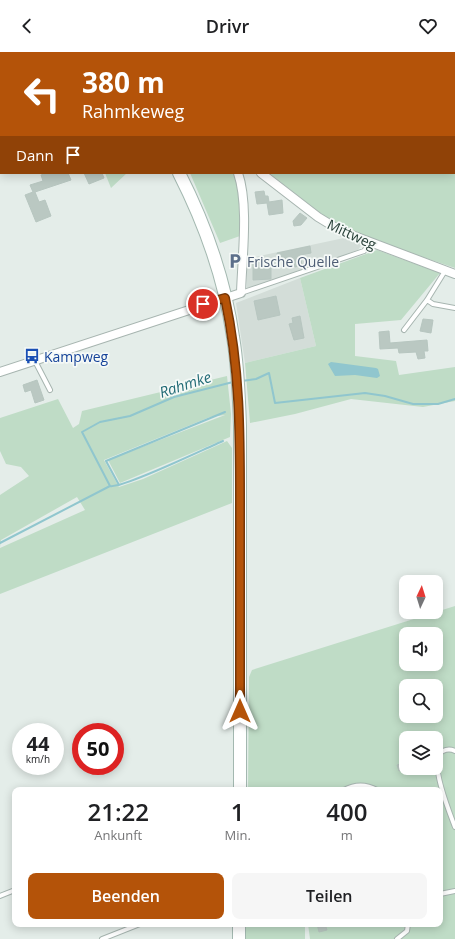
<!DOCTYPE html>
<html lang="de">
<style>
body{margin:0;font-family:"Open Sans",sans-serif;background:#f6f6f6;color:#202124;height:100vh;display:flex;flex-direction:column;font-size:15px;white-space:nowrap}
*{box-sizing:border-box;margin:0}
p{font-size:13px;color:#757577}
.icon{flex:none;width:22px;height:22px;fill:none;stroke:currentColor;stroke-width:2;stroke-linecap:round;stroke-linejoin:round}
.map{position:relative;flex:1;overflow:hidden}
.drawer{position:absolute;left:12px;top:735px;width:431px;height:140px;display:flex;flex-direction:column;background:#fff;border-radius:8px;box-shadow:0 2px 10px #0003}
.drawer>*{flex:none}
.banner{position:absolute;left:0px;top:0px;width:455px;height:122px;box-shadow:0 2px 10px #0003;background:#b45309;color:#fff;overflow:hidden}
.needle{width:26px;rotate:4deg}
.buttons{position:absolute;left:399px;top:523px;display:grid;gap:8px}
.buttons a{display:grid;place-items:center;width:44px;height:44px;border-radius:8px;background:#fff;box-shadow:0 2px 10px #0003;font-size:20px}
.speed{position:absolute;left:12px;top:671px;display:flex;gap:8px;font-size:20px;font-weight:700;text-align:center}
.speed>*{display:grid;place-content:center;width:52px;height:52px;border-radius:50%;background:#fff;box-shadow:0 2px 10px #0003;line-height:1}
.speed small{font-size:10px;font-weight:400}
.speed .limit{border:6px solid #d22;background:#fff;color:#111}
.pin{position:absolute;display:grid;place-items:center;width:34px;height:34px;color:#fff;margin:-17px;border:2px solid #fff;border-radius:50%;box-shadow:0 1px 4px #0007}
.me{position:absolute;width:44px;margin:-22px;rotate:0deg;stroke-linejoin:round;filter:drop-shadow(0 0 3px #0008)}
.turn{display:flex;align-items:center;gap:14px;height:84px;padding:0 16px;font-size:18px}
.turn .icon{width:52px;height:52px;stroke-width:2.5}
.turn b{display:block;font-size:28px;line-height:34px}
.then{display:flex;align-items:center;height:38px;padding:0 16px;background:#0003;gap:8px;font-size:15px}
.eta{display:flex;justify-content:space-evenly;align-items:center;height:68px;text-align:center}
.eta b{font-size:24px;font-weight:600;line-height:28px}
.primary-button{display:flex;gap:8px;margin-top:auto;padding:8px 16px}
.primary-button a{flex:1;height:46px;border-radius:8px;background:#b45309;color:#fff;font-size:16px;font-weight:600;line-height:46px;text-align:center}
.primary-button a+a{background:#f6f6f6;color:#202124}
header{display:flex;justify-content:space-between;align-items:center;height:52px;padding:0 16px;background:#fff;font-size:18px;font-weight:600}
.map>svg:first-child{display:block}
.built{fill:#d3ddd8}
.green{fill:#bfdcc6;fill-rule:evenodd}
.water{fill:#90c6ce}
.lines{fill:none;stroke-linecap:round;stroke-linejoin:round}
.stream{stroke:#90c6ce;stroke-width:2}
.building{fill:#bac8c2;stroke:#b7c6c0}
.service-casing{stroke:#a7b5b0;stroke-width:6}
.minor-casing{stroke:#a7b5b0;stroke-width:10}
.secondary-casing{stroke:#a3b8b0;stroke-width:14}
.path{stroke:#87aea1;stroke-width:1.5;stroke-dasharray:2 3;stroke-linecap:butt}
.service{stroke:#fff;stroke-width:4}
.minor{stroke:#fff;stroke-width:8}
.secondary{stroke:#fff;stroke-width:12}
.route-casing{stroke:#753606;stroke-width:10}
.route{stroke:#b45309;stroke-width:7}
.labels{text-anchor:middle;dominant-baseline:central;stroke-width:3.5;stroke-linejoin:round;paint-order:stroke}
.street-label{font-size:14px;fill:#253e36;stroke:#f5f9f7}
.service-label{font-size:14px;fill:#4e5e75;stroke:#f5f9f7;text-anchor:start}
.transit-label{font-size:14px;fill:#164399;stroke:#f5f9f7;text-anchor:start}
.water-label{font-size:15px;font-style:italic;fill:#226b76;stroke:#f5f9f7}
</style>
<header><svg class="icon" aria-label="back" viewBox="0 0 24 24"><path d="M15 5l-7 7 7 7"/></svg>Drivr<svg class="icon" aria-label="heart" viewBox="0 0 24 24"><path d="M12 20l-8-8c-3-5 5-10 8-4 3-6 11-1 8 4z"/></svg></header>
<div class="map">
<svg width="455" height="887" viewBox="0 0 455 887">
<rect width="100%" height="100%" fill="#e4ede9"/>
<path class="built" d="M344,186L362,192L358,198L276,228L247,236V204L250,206Z
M300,226L316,294L245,311L236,251Z"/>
<path class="green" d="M188,0H293V1H186Z
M310,0H455V216L367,186L328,167L269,121H454V1Z
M105,121H127L111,136Z
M190,121H234C242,142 241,162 240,184L220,191Z
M377,198L440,221L401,268L355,272V304L396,309L399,323L455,315V349L423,355L351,347L295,362L250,371L245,311L316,294L300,226Z
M227,324L231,362L230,385L120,431L108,408L225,363L210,365L104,408L119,435L143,427L227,389L232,396V451L0,542V496L85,458L77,445L1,488L0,495V443L29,424L21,415L6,412L0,399V366L58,347L73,376L79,372L82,359Z
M455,554V887H310L308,872H440V738H248L249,625L252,618ZM406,582H436V612H406ZM406,634H436V664H406ZM406,686H436V716H406Z
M246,872H305V887H246Z"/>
<path class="water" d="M331,310L376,316L378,317L380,324L377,326L355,323L335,324L328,312Z"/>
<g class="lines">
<path class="stream" d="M0,57H1
M242,329L256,327L269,321L275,351L365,341L385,344L413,352H438L455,347
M119,433L106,409L225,360
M110,434C122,437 206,396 223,389
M0,491L110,434L82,380L100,370L130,364L174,345L233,330"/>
</g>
<path class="building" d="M47,121H68L71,128L35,140L39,150L45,148L51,164L36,170L25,143L33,140L30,133L43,129L41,123Z
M84,121H102L104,126L89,132Z
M264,139L265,144H268L269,150L282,148L283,161L269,163L267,151L257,152L255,140Z
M300,161L307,166L301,173L294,174L293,169Z
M310,194L311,201L300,203L302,213L295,215L292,205L278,208L277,201Z
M253,210H271V227L253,228Z
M276,244L280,263L258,268L254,249Z
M300,264L304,286L294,288L289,272L293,271L292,266Z
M423,267L433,268L431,281L420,279Z
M389,279L390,291L427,288L428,299H424L425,306L418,307L416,300L399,301L398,296L380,297L379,280Z
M37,328L44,348L35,351L31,338L25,340L23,333Z
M406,710V717L399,719L397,713Z
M317,872H325L327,878L319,880Z"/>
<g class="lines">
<defs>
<path id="service" d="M241,241L364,199L370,191
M427,248L433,252L455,256
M404,278L427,248L445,219
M35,309L50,338
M455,699C451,697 447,697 443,699C427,706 450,762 455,775
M344,738C355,732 366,732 377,738
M440,842L455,839
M0,844L15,838
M102,887L140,872
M397,887L407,879L408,872"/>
<path id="minor" d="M305,1V0
M261,121L318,165L341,179L455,222
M0,320L241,241C242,206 249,153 238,121"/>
<path id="secondary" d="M99,0L100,1
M179,121C205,172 225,229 233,285C238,314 239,344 240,374V738
M239,887V872"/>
</defs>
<use href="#service" class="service-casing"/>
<use href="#minor" class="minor-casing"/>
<use href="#secondary" class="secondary-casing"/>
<path class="path" d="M13,1L16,0
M0,6H1"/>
<use href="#service" class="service"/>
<use href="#minor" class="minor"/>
<use href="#secondary" class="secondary"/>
</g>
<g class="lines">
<defs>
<path id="route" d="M203,252L225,246C241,321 240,389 240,465C240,530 240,594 240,659"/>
</defs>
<use href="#route" class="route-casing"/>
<use href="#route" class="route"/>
</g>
<defs>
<symbol id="parking-bare" viewBox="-9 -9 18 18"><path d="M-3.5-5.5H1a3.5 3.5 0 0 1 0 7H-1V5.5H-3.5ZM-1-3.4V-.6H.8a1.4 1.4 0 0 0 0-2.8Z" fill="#5c6f8a" stroke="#f5f9f7" stroke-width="2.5" paint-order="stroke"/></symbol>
<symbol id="bus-bare" viewBox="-9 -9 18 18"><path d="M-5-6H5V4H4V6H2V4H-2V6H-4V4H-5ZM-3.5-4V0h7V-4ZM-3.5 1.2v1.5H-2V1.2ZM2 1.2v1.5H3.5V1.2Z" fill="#1a4fb4" stroke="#f5f9f7" stroke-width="2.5" paint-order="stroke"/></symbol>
</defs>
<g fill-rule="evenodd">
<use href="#parking-bare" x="224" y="198" width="22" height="22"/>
<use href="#bus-bare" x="21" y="293" width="22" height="22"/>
</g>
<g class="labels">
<g class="street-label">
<text transform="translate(352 182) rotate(25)">Mittweg</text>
</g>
<g class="service-label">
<text x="247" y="209">Frische Quelle</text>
</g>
<g class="transit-label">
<text x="44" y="304">Kampweg</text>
</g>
<g class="water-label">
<text transform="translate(185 332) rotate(-18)">Rahmke</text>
</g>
</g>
</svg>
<div class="buttons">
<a><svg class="needle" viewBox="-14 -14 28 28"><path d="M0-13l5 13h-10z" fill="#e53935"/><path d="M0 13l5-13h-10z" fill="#757577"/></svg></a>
<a><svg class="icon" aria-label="sound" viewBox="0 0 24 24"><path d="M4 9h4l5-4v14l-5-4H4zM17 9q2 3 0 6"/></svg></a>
<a><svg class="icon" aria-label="search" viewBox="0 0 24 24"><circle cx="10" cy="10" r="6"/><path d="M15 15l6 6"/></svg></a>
<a><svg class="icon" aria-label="layers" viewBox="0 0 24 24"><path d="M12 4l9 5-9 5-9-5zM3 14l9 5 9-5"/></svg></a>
</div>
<div class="speed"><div>44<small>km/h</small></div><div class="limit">50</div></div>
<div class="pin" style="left:203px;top:252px;background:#d93025"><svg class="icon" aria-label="arrive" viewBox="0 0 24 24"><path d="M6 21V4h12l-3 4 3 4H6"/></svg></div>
<svg class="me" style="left:240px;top:659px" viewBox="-20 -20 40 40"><path d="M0-17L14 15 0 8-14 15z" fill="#b45309" stroke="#fff" stroke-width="4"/></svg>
<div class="banner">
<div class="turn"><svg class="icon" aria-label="left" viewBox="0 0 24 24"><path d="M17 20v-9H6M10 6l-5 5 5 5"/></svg><div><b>380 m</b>Rahmkeweg</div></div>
<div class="then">Dann<svg class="icon" aria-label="arrive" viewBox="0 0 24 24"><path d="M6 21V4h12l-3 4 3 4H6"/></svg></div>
</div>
<section class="drawer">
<div class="eta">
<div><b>21:22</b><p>Ankunft</p></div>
<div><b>1</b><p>Min.</p></div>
<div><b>400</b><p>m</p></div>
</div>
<div class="primary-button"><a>Beenden</a><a>Teilen</a></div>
</section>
</div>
